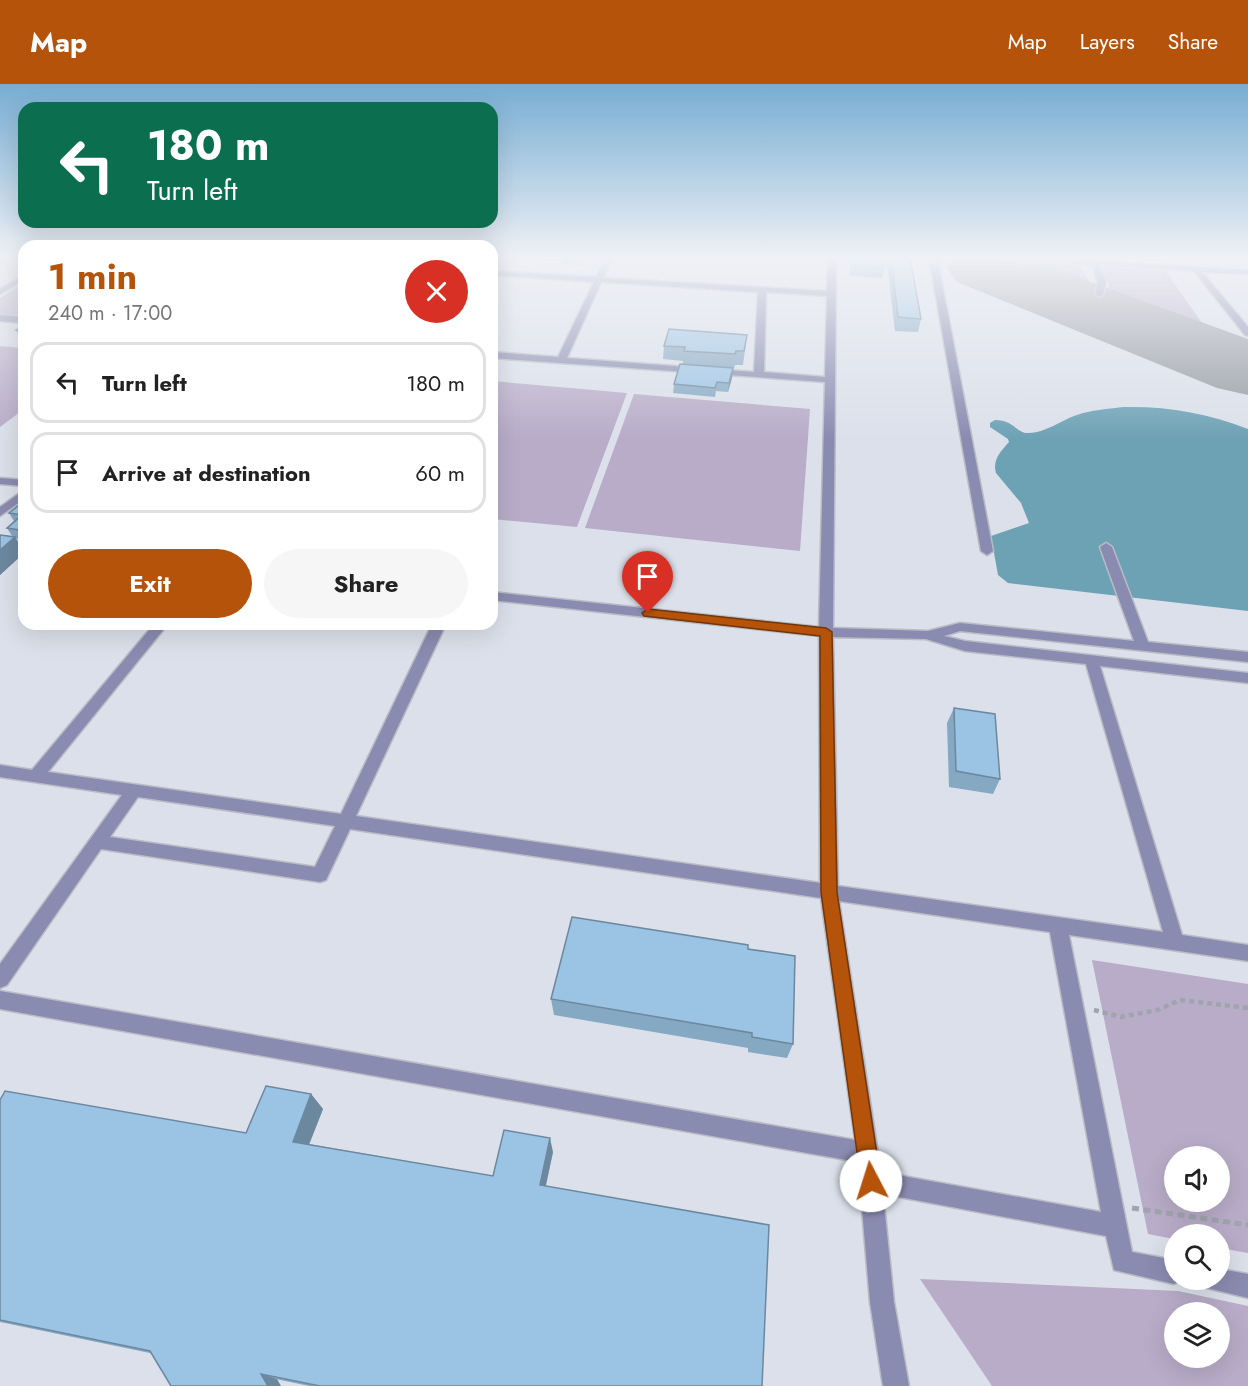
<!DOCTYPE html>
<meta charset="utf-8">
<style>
body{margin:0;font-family:Jost,sans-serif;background:#f6f6f6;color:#222;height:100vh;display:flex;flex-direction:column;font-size:22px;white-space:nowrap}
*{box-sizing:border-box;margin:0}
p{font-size:20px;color:#767676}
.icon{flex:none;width:33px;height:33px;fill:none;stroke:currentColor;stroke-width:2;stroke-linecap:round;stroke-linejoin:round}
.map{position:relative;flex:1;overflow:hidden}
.panel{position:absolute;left:18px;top:156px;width:480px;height:390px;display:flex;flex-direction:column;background:#fff;border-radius:18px;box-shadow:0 6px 24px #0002}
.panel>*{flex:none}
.guide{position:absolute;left:18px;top:18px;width:480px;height:126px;border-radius:18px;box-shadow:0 6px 24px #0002;background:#0b6e4f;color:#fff;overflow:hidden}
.buttons{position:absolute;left:1164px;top:1062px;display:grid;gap:12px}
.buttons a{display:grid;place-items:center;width:66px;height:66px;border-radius:50%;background:#fff;box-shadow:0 6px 24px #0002;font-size:30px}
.pin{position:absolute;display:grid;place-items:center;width:51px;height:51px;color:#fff;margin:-62px -26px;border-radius:50% 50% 50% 0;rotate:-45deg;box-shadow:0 0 6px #0007}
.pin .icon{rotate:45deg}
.me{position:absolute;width:66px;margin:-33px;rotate:355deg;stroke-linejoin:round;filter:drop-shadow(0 0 4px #0008)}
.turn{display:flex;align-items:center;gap:21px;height:126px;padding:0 30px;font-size:27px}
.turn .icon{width:78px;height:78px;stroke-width:2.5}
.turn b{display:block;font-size:42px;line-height:51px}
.round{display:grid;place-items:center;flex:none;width:63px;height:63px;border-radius:32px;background:#f6f6f6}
.head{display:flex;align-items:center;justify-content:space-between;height:102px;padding:0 30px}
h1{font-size:36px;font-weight:700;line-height:45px;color:#b45309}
.cta{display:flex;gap:12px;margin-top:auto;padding:12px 30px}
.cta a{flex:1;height:69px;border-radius:36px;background:#b45309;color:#fff;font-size:24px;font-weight:700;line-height:69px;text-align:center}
.cta a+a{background:#f6f6f6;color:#222}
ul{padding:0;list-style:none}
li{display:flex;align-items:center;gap:18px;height:81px;margin:0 12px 9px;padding:0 18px;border:3px solid #e0e0e0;border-radius:18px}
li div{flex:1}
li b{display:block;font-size:22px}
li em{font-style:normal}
header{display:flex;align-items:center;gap:36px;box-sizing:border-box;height:84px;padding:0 30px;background:#b45309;color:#fff}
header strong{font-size:28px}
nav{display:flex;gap:33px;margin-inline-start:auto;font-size:21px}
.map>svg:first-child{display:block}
.green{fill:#b8acc8;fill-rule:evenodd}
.water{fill:#6da2b4}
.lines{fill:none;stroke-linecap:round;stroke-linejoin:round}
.runway{fill:#969aa2;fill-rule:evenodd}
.minor-casing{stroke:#b8bcc5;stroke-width:3}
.path-far1{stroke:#a0a4ac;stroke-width:4.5;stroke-dasharray:5 4;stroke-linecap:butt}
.path{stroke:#a0a4ac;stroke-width:5;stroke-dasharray:7 4.5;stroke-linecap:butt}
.minor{fill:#8a8bb0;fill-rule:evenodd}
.wall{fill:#85a8c3}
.shaded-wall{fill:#6c889f}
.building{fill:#9bc3e3;stroke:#6c889f;stroke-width:1.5}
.route{fill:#b45309;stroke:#753606;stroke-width:1.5}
</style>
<header>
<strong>Map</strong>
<nav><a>Map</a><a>Layers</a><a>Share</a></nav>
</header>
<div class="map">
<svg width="1248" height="1302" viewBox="0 0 1248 1302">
<rect width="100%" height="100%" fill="#dbe0ea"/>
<path class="green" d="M998,176L1079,181L1091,200L1084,209Z
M1109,182L1164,185L1214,256L1106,215L1109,201L1101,185Z
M24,199V231L0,230V214Z
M0,262L24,264V325L0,343Z
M492,297L627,309L577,443L492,435Z
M634,310L810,325L800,467L585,444Z
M1092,876L1248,900V1169L1220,1164V1150H1174V1155L1148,1150ZM1174,1072H1220V1118H1174Z
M920,1195L1178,1207L1248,1222V1302H992ZM1220,1228V1274H1174V1228Z"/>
<path class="water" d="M1123,323C1167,322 1207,329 1248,345V527L1008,499L998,491L991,452L1029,439L1021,419L996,389C992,376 1001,367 1009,358L1008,355L990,343V339L995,336C1014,336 1016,349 1028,349C1046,349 1061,336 1077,331C1091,326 1107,325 1123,323Z"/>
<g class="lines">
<path class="runway" d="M953,173H1022L1248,255V311L1217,304L957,198L946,183Z"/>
<defs>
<path id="minor" d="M605,173H613L603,194L827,207L828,173H836L833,544L928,547L960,539L1134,557L1100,463L1106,459L1112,463L1148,558L1248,568V578L960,547L944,552L965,557L1248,589V599L1100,582L1182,851L1248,861V877L1069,851L1132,1168L1174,1176V1196H1182L1174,1200L1114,1186L1106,1152L883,1110L894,1218L909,1302H883L870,1218L858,1078L0,925V907L855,1056L821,814L350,745L326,796L320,798L101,765L7,901L0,904V880L122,711L0,693V681L32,686L154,540H168L48,688L341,730L432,540H446L356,732L820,799L819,552L492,516V508L819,543L825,298L492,274V268L558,273L594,198L492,191V187L596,193ZM601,198L758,208L754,288L567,274ZM766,208L827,212L825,293L764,288ZM833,553L926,555L965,567L1086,580L1163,848L838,802ZM138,713L335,742L315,783L110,753ZM839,817L1050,848L1101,1128L881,1088Z
M929,173H937L993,467L987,471L981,467Z
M992,173L1090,176L1088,173H1096L1097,177L1248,186V190L1202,188L1248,243V252L1245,251L1194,187L1099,181L1106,197L1103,211L1099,213L1095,211L1098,197L1092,181Z
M24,191V196L0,210V205Z
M0,231L24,233V239L0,237Z
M0,394L24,396V402L0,400Z
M24,406V415L0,432V423Z
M0,455L24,458V466L0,463Z
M1220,1185L1248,1190V1214L1207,1204L1203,1196H1220Z"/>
</defs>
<use href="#minor" class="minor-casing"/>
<path class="path-far1" d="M1094,926L1121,933L1158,926L1180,916L1248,924"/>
<path class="path" d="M1132,1124L1248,1141"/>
<use href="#minor" class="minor"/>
</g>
<path class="wall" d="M497,173H588L582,182L563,180V177Z
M849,173H883L885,182L882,194L850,192Z
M888,173H910L921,235L918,248L895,247L887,179Z
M24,241V260H23L16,246Z
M747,251L743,281H735L734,284L683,280V277L663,275L664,262Z
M733,284L732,294L728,308L716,307L715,313L673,309L674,300Z
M24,417L19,455H16L24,469L0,491V451L12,452L7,444L14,437L9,429Z
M954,624L1000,695L993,710L949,703L947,639Z
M748,865L793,960L787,974L748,968V964L554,931L551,915Z
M311,1010L323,1025L309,1060L493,1092L553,1068L546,1102L762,1302H309L0,1238V1016L246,1049Z"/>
<path class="shaded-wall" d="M0,173H16L0,182Z
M582,173H588L582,182Z
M733,284L732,294L728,308L729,299Z
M24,452V464L19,456Z
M15,453L24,469L0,491V466Z
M311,1010L323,1025L305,1071L293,1058Z
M550,1054L553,1068L543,1113L540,1101Z
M261,1290L277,1295L281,1302H268Z"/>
<path class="building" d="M851,173H883L885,182L852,180Z
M891,173H910L921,235L898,233Z
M24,241V247L16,246Z
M669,245L747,251L744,267H736L735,270L684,267L685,263L664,262Z
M680,280L733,284L729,299L717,298L715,304L674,300Z
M24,417V452L19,456V446L7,444L22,431L9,429Z
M0,451L15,453L0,466Z
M954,624L995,630L1000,695L956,687Z
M572,833L748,861V865L795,872L793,960L752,953V949L551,915Z
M266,1002L311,1010L293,1058L493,1092L504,1046L550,1054L540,1101L769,1141L762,1302H320L261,1290L268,1302H171L150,1267L0,1236V1016L5,1007L246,1049Z"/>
<linearGradient id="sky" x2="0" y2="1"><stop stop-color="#77add3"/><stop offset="0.49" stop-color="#eff1f6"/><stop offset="1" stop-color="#eff1f6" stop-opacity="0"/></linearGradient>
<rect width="1248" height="355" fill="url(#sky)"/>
<path class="route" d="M648,525L826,544L832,548L837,808L881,1097L878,1105L871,1107L863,1105L861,1097L821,808L820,552L644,532L642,529Z"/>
</svg>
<div class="buttons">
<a><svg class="icon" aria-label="sound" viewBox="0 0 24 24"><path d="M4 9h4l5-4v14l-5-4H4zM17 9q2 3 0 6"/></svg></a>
<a><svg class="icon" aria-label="search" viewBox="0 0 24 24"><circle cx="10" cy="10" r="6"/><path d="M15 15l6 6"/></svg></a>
<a><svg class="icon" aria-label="layers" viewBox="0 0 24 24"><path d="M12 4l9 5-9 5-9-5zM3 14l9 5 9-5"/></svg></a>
</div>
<div class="pin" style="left:648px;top:529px;background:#d93025"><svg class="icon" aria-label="arrive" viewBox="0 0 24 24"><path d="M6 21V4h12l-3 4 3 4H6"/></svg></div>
<svg class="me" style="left:871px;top:1097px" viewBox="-20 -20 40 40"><circle r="19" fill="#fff"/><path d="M0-13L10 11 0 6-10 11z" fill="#b45309"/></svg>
<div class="guide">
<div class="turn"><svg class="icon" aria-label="left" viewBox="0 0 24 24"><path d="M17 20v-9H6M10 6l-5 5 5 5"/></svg><div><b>180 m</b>Turn left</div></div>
</div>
<section class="panel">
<div class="head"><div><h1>1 min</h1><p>240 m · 17:00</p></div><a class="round" style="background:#d93025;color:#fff"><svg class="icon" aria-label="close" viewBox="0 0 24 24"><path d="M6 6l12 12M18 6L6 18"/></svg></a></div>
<ul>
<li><svg class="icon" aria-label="left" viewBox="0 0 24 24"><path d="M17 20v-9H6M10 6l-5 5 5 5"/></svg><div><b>Turn left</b></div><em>180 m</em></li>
<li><svg class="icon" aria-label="arrive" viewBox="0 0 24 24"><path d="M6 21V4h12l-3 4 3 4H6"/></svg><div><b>Arrive at destination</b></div><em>60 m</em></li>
</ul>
<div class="cta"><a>Exit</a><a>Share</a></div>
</section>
</div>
